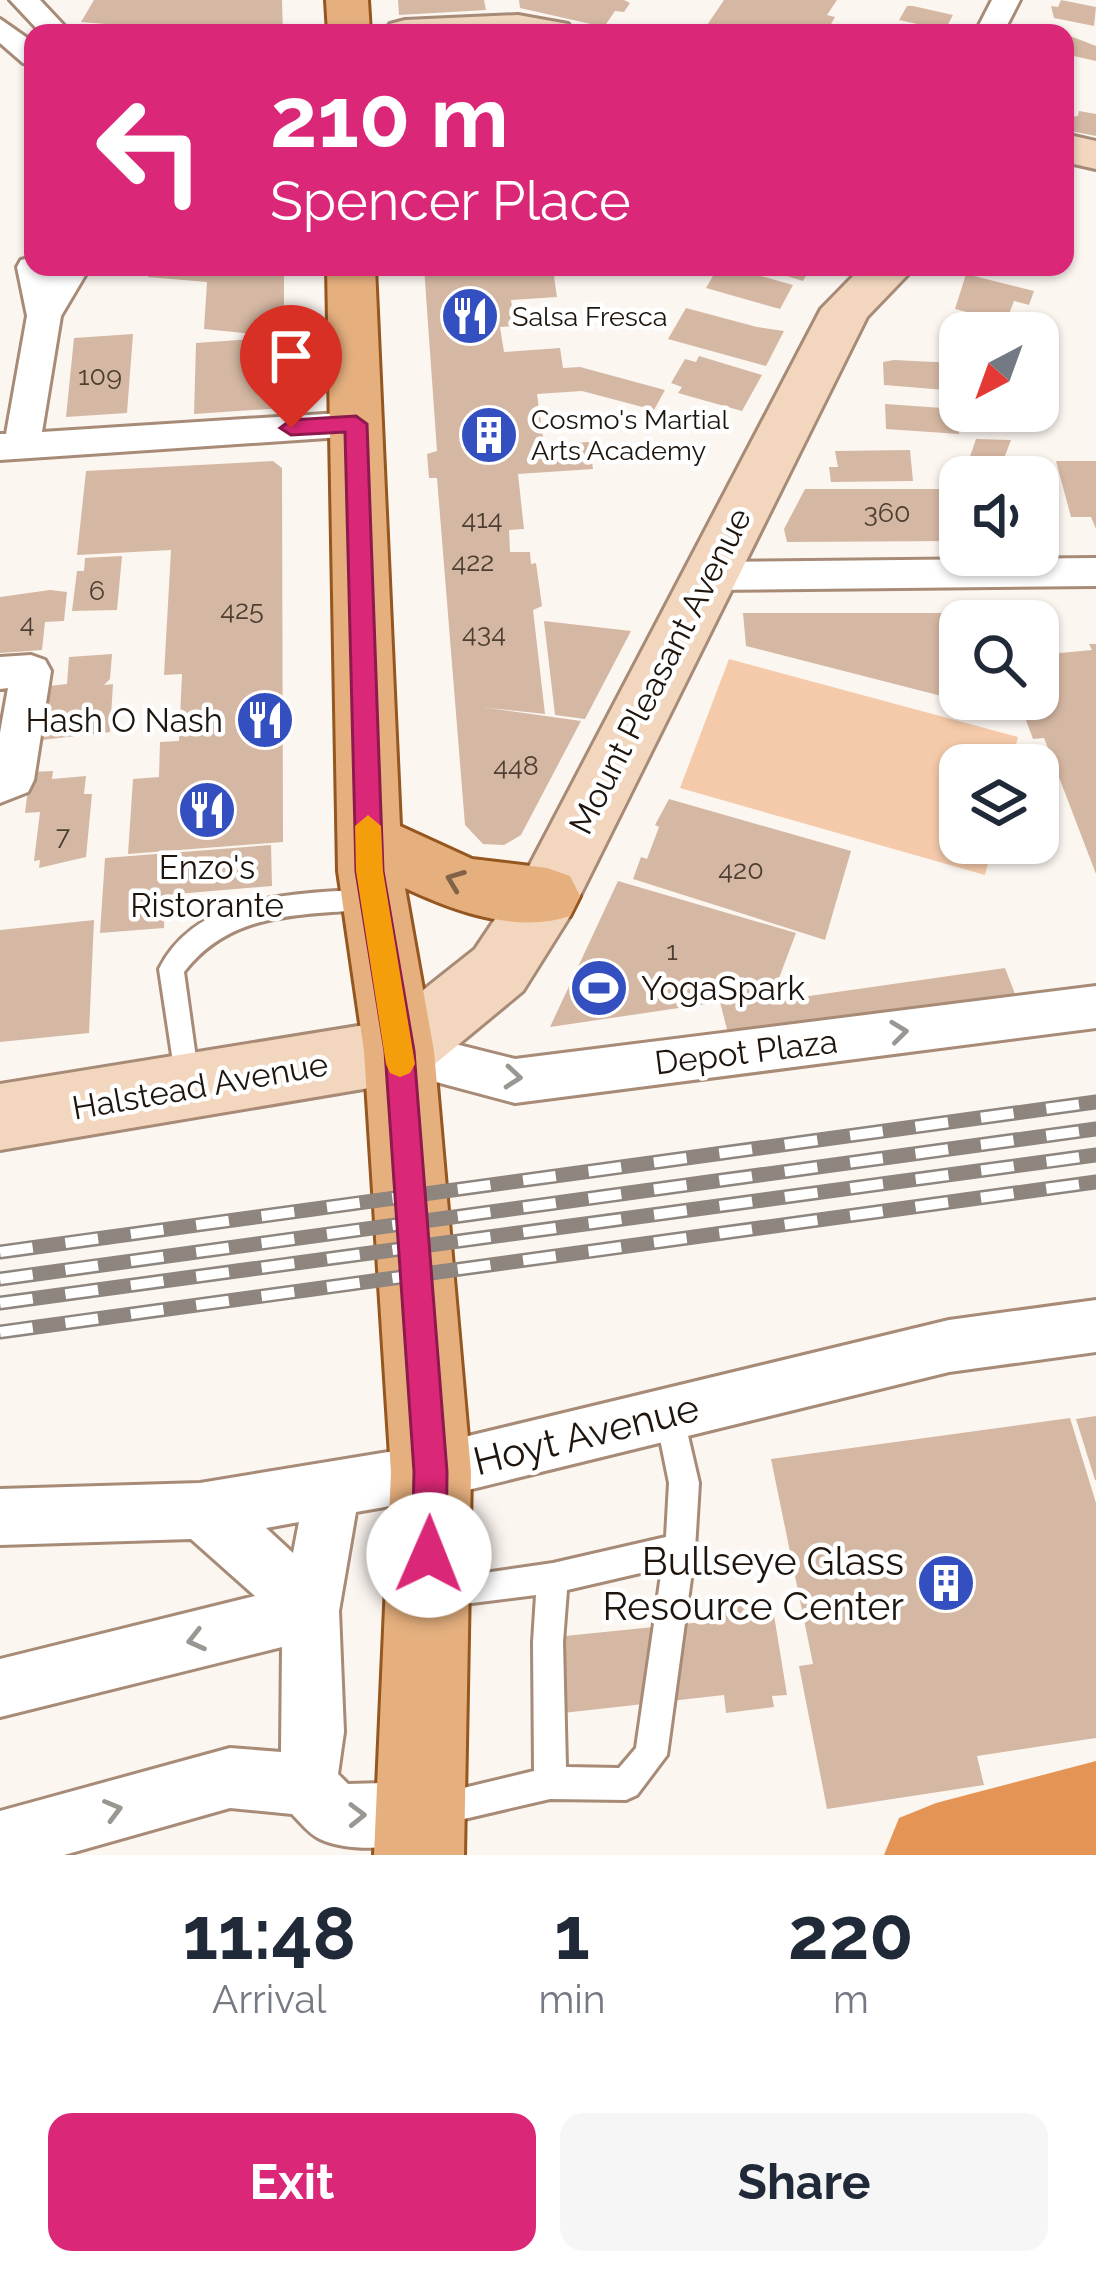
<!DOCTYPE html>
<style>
body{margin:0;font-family:Raleway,sans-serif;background:#f6f6f7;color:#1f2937;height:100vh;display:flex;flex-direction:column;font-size:45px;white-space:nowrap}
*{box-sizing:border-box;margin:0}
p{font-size:39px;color:#747a83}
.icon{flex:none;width:66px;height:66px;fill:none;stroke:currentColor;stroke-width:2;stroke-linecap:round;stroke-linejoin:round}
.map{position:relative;height:1855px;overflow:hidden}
.side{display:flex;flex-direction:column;background:#fff;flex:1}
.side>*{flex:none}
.hud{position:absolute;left:24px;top:24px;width:1050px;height:252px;border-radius:24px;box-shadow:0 3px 9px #0004;background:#db2777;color:#fff;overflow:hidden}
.needle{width:78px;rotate:221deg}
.buttons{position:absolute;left:939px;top:312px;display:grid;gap:24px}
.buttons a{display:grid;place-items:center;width:120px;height:120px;border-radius:24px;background:#fff;box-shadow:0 3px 9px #0004;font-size:60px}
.pin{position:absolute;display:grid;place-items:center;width:102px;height:102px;color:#fff;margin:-123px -51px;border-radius:50% 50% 50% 0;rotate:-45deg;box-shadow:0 0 12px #0007}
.pin .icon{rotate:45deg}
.me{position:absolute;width:132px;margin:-66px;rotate:1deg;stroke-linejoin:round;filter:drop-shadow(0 0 9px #0008)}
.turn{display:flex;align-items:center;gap:42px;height:252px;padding:0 48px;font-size:54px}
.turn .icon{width:156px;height:156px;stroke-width:2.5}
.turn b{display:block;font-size:84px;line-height:102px}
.eta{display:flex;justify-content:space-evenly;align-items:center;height:204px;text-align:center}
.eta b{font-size:72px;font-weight:700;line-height:84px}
.primary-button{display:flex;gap:24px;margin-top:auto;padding:24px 48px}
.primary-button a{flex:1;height:138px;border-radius:24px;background:#db2777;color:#fff;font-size:48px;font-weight:700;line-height:138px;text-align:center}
.primary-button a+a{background:#f6f6f7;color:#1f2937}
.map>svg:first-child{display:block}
.green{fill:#f5caaa}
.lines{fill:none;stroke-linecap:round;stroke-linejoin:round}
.river{fill:#e49555;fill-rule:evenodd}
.building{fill:#d5b8a3}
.lane-casing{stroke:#a78b77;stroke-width:6}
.street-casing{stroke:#a78b77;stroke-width:6}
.secondary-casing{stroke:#a78b77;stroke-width:6}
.primary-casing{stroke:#95571f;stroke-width:6}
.lane{fill:#fff;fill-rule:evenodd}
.street{fill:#fff;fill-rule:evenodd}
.secondary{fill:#f2d7be;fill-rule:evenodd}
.primary{fill:#e6b07e;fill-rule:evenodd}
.rail-casing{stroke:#8d857e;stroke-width:15}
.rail{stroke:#fff;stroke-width:10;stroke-dasharray:33;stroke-linecap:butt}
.oneway{stroke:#826246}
.oneway2{stroke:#9a9692}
.route{fill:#db2777;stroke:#8e194d;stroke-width:3}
.slow{fill:#f59e0b}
.labels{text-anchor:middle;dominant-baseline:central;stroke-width:9;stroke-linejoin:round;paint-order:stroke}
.far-poi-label{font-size:27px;fill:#1f150d;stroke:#fff;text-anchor:start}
.number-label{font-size:27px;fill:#4c3e32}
.street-label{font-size:33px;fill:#1f150d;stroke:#fff}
.poi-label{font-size:33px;fill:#1f150d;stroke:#fff;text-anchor:end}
.near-street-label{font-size:39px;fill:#1f150d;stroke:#fff}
.near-poi-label{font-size:39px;fill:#1f150d;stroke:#fff;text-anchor:end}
</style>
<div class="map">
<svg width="1096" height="1855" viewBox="0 0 1096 1855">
<rect width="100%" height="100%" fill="#fcf6f1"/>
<path class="green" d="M729,659L1018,737L1011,765H960V843H993L985,875L680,788Z"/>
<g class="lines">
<path class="river" d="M1096,1761V1855H884L899,1818L936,1803Z"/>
</g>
<path class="building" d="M94,0H282L283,33H153L155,28L81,22Z
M398,0H484L486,10L399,15Z
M519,0H624L630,3L624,12L615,11L604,27L520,8Z
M724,0H837L827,15L835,17L826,33L703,31Z
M1061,0L1096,7L1094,26L1054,18L1051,6L1058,7Z
M907,6H913L953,15L945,30L899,20Z
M1065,34L1096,46V61L1065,54Z
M1079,111L1096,114V136L1065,130V118L1078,116Z
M153,267H284V337L204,329L207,282L148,277Z
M424,267H541L542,276H554L557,297L511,300L515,326L500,327L504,352L560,348L563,368L580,367L665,390L654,410L582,391L537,394L544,445L589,442L593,469L518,474L524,529L509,530L510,552H530L531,564L536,563L542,606L533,610L545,714L481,707L581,721L521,835L504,845L483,844L465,825L437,478H429L427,454L437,451Z
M758,267H811L803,281Z
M717,269L743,271L793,285L780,309L706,288Z
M966,274L1034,291L1029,305L1014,301L1006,322L955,309Z
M686,308L757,327L784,331L766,366L668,339Z
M133,334L127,413L66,417L74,338Z
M283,337V350H291V363H284V408L194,414L196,343Z
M699,356L762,375L742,411L678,393L682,387L671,383L685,359L696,362Z
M894,360L955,363L958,391L884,385L883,362Z
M885,404L957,409L959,434L886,429Z
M976,439L1011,440L997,477H963Z
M910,450L913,481L831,482L829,467H838L835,451Z
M273,461L282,468L283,842L128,854L133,779L159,777L160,742L179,741L182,674L164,675L171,550L77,555L86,471Z
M1056,461H1096V529L1091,517H1071Z
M805,489H960V541L787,542L784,529Z
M122,556L117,610L72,611L77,571H84L85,558Z
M50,590L67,592L64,621L45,622L42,650L0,653V597Z
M743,613H978L982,621H960V699H1003L1000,711L746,646Z
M544,621L631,631L585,719L555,715Z
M1089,644H1096V874L1044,738L1033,739L1018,699H1038V655L1092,650Z
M112,654L110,679L104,685L113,684L110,732L33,741L39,687L67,684L69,657Z
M53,771L52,779L86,776L84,794H92L86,857L39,868L40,860L34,861L40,812L25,813L30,772Z
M669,799L851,851L825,940L633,879L641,857L647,859L659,827L655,825Z
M271,845L272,886L165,895L164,928L100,933L105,858Z
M618,881L796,933L773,994L774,1001L1005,968L1017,999L730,1041L720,1002L550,1027Z
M94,920L89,1033L0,1042V930Z
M1096,1416V1480H1095L1076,1419Z
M1070,1418L1096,1503V1738L977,1756L984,1785L827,1809L799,1666L813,1664L771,1459Z
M758,1598L760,1611L773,1609L787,1695L772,1696L774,1707L726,1713L724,1695L563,1713L555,1637L713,1621L711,1603Z"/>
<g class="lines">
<defs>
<path id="lane" d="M372,889L380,892L384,899L380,906C365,911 348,911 332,912C273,916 222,923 184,972L200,1087L196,1095L187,1099L178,1095L159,969C198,892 298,894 372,889Z
M669,1400L679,1404L683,1414L699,1483L695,1549L667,1755L637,1795L626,1800L550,1799L434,1826L422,1822L418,1810L422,1798L534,1771L533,1642L536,1595L440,1607L429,1603L425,1592L429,1581L553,1563L666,1537L669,1483L655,1414L659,1404ZM662,1568L636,1748L619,1768L566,1767L563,1642L567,1590Z"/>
<path id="street" d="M10,0H40L71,33H41Z
M992,0H1020L1003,33H975Z
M0,19L33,42V66L23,63L0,43Z
M33,257V267H49L52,276L58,267H90L61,316L42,432L356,412L369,415L374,424L369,433L356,436L0,460V434H6L27,316L17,267L21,260Z
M1096,558V586L708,590L694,586L689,576L694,566L708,562Z
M31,655L45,660L51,671L34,780L28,792L0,803V733L8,688L0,689V657Z
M1096,986V1028L515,1103L399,1072L382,1066L375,1051L382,1036L399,1030L515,1059Z
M1096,1300V1352L949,1372L431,1499L356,1512L339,1611L344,1732L338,1774L348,1784L420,1782L442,1791L451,1813L442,1835C411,1848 352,1854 320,1839C309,1834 301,1823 292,1814L230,1808L64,1855H0V1811L230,1748L281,1752L282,1647L0,1717V1659L255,1596L191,1539L0,1545V1489L200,1483L431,1445L949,1320ZM299,1522L293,1553L266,1528Z"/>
<path id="secondary" d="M518,15L568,24L574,33H384L390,24L405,20Z
M1065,134L1096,141V169L1065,162Z
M862,267H915L867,317L570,916L523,991L424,1073L399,1083L0,1150V1084L383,1022L475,949L524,876L821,309Z"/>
<path id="primary" d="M326,0H368L370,33H328Z
M327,267H375L400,826L472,859L547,868L570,876L580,896L570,916C517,934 454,911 405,888L434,1051L471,1472L464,1855H374L391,1472L364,1051L338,871Z"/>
</defs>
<use href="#lane" class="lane-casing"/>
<use href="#street" class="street-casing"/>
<use href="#secondary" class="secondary-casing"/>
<use href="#primary" class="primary-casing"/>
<use href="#lane" class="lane"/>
<use href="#street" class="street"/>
<use href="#secondary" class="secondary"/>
<use href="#primary" class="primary"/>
<defs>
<path id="rail" d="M0,1252L1096,1102
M0,1279L1096,1129
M0,1303L1096,1155
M0,1332L1096,1182"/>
</defs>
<use href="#rail" class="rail-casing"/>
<use href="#rail" class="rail"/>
</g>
<defs><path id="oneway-chevron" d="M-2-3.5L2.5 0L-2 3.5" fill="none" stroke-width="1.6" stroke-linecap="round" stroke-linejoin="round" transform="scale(3)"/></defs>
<use class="oneway" href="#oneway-chevron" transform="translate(455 880) rotate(-159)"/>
<g class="oneway2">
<use href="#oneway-chevron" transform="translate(899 1032) rotate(-7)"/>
<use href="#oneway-chevron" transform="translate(513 1077) rotate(5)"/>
<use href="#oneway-chevron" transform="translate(196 1640) rotate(166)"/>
<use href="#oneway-chevron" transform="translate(113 1810) rotate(-15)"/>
<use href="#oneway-chevron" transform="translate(357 1815) rotate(-1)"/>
</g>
<path class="route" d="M356,416L367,424L383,871L414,1051L447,1472L446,1555L441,1567L429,1572L417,1567L412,1555L414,1472L385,1051L356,871L345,432L291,435L280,428L291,420Z"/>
<path class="slow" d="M368,815L381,826L383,871L415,1064L410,1073L400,1077L390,1073L386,1064L356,871L355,826Z"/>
<defs>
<symbol id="restaurant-disc" viewBox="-11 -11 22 22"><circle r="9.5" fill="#334fc0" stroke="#fff"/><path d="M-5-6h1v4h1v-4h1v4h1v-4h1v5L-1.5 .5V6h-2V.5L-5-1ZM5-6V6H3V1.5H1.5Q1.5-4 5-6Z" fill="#fff"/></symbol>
<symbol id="building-disc" viewBox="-11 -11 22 22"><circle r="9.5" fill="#334fc0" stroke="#fff"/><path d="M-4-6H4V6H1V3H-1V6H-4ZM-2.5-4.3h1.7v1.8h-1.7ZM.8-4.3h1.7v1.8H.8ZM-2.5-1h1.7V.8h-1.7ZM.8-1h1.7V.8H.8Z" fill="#fff"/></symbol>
<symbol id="stadium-disc" viewBox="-11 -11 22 22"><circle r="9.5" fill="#334fc0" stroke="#fff"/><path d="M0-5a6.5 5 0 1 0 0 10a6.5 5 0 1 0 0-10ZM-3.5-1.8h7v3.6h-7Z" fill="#fff"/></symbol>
</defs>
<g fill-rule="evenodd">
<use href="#restaurant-disc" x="437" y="283" width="66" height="66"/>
<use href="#building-disc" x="456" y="402" width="66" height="66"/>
<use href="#restaurant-disc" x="232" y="687" width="66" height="66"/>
<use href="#restaurant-disc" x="174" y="777" width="66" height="66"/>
<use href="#stadium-disc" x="566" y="955" width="66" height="66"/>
<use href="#building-disc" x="913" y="1550" width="66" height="66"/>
</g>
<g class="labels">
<g class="far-poi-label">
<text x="512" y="316">Salsa Fresca</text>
<text x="531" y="419">Cosmo's Martial<tspan x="531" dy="31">Arts Academy</tspan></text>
</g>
<g class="number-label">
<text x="100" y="375">109</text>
<text x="887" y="512">360</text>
<text x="482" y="518">414</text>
<text x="473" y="561">422</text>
<text x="97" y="590">6</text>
<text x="242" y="609">425</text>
<text x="27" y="622">4</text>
<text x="484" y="632">434</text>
<text x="516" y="765">448</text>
<text x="63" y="835">7</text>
<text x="741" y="869">420</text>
<text x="672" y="950">1</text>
</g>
<g class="street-label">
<text transform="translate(660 671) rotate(-63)">Mount Pleasant Avenue</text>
<text transform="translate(746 1052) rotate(-7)">Depot Plaza</text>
<text transform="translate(200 1086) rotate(-10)">Halstead Avenue</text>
</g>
<g class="poi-label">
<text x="223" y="720">Hash O Nash</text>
<text x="207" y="867" text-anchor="middle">Enzo's<tspan x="207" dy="38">Ristorante</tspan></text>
<text x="641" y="988" text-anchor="start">YogaSpark</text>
</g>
<g class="near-street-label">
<text transform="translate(586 1434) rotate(-14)">Hoyt Avenue</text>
</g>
<g class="near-poi-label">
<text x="904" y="1561">Bullseye Glass<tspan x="904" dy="45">Resource Center</tspan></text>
</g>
</g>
</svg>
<div class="buttons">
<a><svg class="needle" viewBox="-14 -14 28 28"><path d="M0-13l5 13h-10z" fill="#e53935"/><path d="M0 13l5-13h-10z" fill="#747a83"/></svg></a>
<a><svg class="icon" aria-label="sound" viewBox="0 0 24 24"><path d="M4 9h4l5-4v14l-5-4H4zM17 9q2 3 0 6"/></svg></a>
<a><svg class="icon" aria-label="search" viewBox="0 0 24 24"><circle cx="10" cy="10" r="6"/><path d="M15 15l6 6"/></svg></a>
<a><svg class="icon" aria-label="layers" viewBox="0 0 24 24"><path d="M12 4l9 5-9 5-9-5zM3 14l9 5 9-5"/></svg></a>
</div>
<div class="pin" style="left:291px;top:428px;background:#d93025"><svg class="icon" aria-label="arrive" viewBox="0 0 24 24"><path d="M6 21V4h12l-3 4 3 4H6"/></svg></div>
<svg class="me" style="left:429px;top:1555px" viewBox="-20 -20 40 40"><circle r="19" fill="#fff"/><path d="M0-13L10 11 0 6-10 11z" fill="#db2777"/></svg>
<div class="hud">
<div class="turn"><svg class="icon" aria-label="left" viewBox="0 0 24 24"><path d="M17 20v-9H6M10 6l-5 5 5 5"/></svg><div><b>210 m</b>Spencer Place</div></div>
</div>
</div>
<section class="side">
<div class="eta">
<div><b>11:48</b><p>Arrival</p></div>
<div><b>1</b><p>min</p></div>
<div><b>220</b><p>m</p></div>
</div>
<div class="primary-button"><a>Exit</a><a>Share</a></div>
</section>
